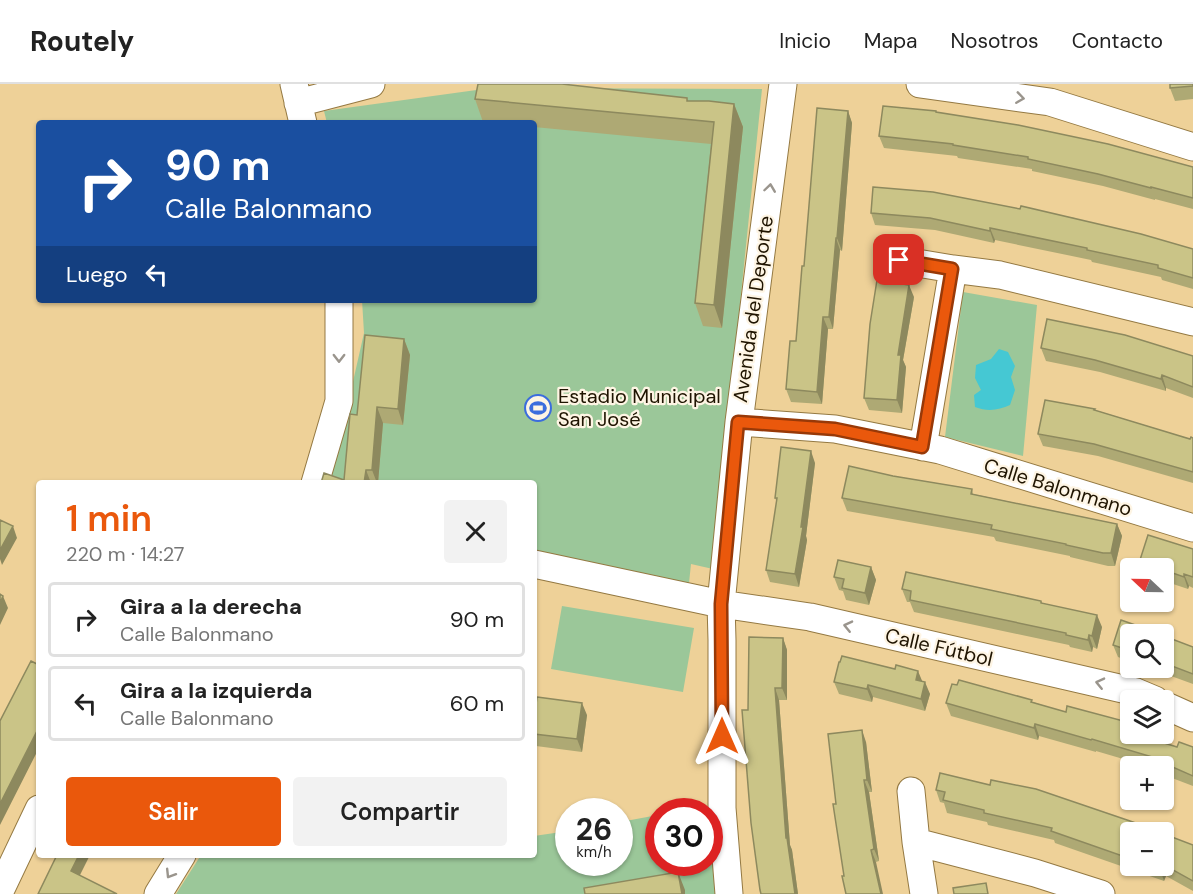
<!DOCTYPE html>
<html lang="es">
<meta charset="utf-8">
<style>
body{margin:0;font-family:"DM Sans",sans-serif;background:#f2f2f2;color:#222;height:100vh;display:flex;flex-direction:column;font-size:22px;white-space:nowrap}
*{box-sizing:border-box;margin:0}
p{font-size:20px;color:#767676}
.icon{flex:none;width:33px;height:33px;fill:none;stroke:currentColor;stroke-width:2;stroke-linecap:round;stroke-linejoin:round}
.map{position:relative;flex:1;overflow:hidden}
.side{position:absolute;left:36px;top:396px;width:501px;height:378px;display:flex;flex-direction:column;background:#fff;border-radius:6px;box-shadow:0 2px 4px #0004}
.side>*{flex:none}
.guide{position:absolute;left:36px;top:36px;width:501px;height:183px;border-radius:6px;box-shadow:0 2px 4px #0004;background:#1a4fa0;color:#fff;overflow:hidden}
.needle{width:39px;rotate:292deg}
.fabs{position:absolute;left:1120px;top:474px;display:grid;gap:12px}
.fabs a{display:grid;place-items:center;width:54px;height:54px;border-radius:6px;background:#fff;box-shadow:0 2px 4px #0004;font-size:30px}
.speed{position:absolute;left:555px;top:714px;display:flex;gap:12px;font-size:30px;font-weight:700;text-align:center}
.speed>*{display:grid;place-content:center;width:78px;height:78px;border-radius:50%;background:#fff;box-shadow:0 2px 4px #0004;line-height:1}
.speed small{font-size:15px;font-weight:400}
.speed .limit{border:9px solid #d22;background:#fff;color:#111}
.pin{position:absolute;display:grid;place-items:center;width:51px;height:51px;color:#fff;margin:-26px;border-radius:12px;box-shadow:0 3px 9px #0006}
.me{position:absolute;width:66px;margin:-33px;rotate:0deg;stroke-linejoin:round;filter:drop-shadow(0 0 4px #0008)}
.turn{display:flex;align-items:center;gap:21px;height:126px;padding:0 30px;font-size:27px}
.turn .icon{width:78px;height:78px;stroke-width:2.5}
.turn b{display:block;font-size:42px;line-height:51px}
.then{display:flex;align-items:center;height:57px;padding:0 30px;background:#0003;gap:12px;font-size:22px}
.round{display:grid;place-items:center;flex:none;width:63px;height:63px;border-radius:6px;background:#f2f2f2}
.summary{display:flex;align-items:center;justify-content:space-between;height:102px;padding:0 30px}
h1{font-size:36px;font-weight:600;line-height:45px;color:#ea580c}
.button{display:flex;gap:12px;margin-top:auto;padding:12px 30px}
.button a{flex:1;height:69px;border-radius:6px;background:#ea580c;color:#fff;font-size:24px;font-weight:600;line-height:69px;text-align:center}
.button a+a{background:#f2f2f2;color:#222}
ul{padding:0;list-style:none}
li{display:flex;align-items:center;gap:18px;height:75px;margin:0 12px 9px;padding:0 18px;border:3px solid #e0e0e0;border-radius:6px}
li div{flex:1}
li b{display:block;font-size:22px}
li em{font-style:normal}
header{display:flex;align-items:center;gap:36px;box-sizing:border-box;height:84px;padding:0 30px;background:#fff;border-bottom:2px solid #e0e0e0}
header strong{font-size:28px}
nav{display:flex;gap:33px;margin-inline-start:auto;font-size:21px}
.map>svg:first-child{display:block}
.green{fill:#9bc799}
.water{fill:#45c8d3}
.lines{fill:none;stroke-linecap:round;stroke-linejoin:round}
.minor-casing{stroke:#947942;stroke-width:29}
.minor{stroke:#fff;stroke-width:27}
.wall{fill:#aea974}
.shaded-wall{fill:#8d895e}
.building{fill:#cac487;stroke:#8d895e;stroke-width:1.5}
.oneway{stroke:#9a958d}
.route-casing{stroke:#983908;stroke-width:15}
.route{stroke:#ea580c;stroke-width:10}
.labels{text-anchor:middle;dominant-baseline:central;stroke-width:4.5;stroke-linejoin:round;paint-order:stroke}
.street-label{font-size:20px;fill:#1f1401;stroke:#fef5e4}
.poi-label{font-size:20px;fill:#1f1401;stroke:#fef5e4;text-anchor:start}
</style>
<header>
<strong>Routely</strong>
<nav><a>Inicio</a><a>Mapa</a><a>Nosotros</a><a>Contacto</a></nav>
</header>
<div class="map">
<svg width="1193" height="810" viewBox="0 0 1193 810">
<rect width="100%" height="100%" fill="#eed198"/>
<path class="green" d="M491,4L762,5L713,485L691,480L689,499L534,466V399H330L364,249L362,216H534V39H327L324,27Z
M963,208L1037,221L1023,372L945,353Z
M562,522L694,544L683,608L551,585Z
M658,731V778H710V744L715,810H176L201,771H534V752L568,747V778H620V738Z"/>
<path class="water" d="M999,265L1008,268L1015,282L1011,293L1015,306L1010,321C999,326 988,328 975,323L974,311L981,306L975,294L976,281L991,275Z"/>
<g class="lines">
<defs>
<path id="minor" d="M294,0L303,39
M920,0L1050,18L1193,63
M298,19L371,0
M899,176L953,185
M739,338L835,345L940,366L1193,444
M923,363L953,185L1000,191L1193,238
M315,399L339,317V216
M534,480L721,520L810,533L1136,608L1155,616
M1164,621L1193,634
M911,707L916,758
M0,807L39,725
M158,810L182,771
M729,810L722,724V556L721,520L739,338L783,0
M924,810L916,758L1035,789L1101,810"/>
</defs>
<use href="#minor" class="minor-casing"/>
<use href="#minor" class="minor"/>
</g>
<path class="wall" d="M1193,0V15L1175,17L1170,4Z
M687,14L688,17L734,20L743,43L722,244L703,242L695,219L711,60L534,43V39H497L483,38L475,15Z
M848,27L852,39L842,167L840,166L833,245H828L822,320L791,318L786,305L796,257L804,182Z
M937,29L1193,83V125L1155,115V116L1103,102L1032,87V85L958,74L957,72L884,64L879,52Z
M1020,125L1075,134L1076,136L1193,165V205L1162,196L1161,193L1092,178L1091,176L995,156L994,159L935,146L875,141L871,129Z
M914,213L903,276L906,283L902,329L869,326L864,314Z
M404,255L410,271L403,341L383,339L378,399H321L344,396L357,331Z
M1041,264L1193,272V314L1166,304V307L1100,288L1046,277Z
M1095,325V326L1190,355L1193,354V399L1098,372L1043,362L1038,350Z
M815,379L806,452L807,456L799,503L770,498L766,486L777,418L775,414Z
M893,392L972,405L973,410L1117,440L1122,452L1115,482H1108L1070,473V472L996,457L994,453L847,427L842,414Z
M1193,465V504L1189,502L1188,505L1164,497V484H1141L1139,479Z
M871,483L876,496L869,521L846,516L843,507L839,506L834,493Z
M902,505L1041,517L1042,519L1102,543L1097,565L1093,563L1092,568L1070,563L1069,561L914,528L910,518H907Z
M1131,550V578L1118,573L1113,561Z
M1164,552L1193,563V600L1149,584H1164Z
M783,554L787,566V616H779L790,761L792,766L798,810H761L748,626Z
M922,597L930,610L925,627L873,613L872,618L839,610L834,598Z
M1033,618L1131,650H1144L1145,653L1177,663H1193V702L1172,694L1171,689L1164,687V682H1147L1096,667V668L1039,652L1038,656L951,632L946,619Z
M587,631L582,668L536,662L534,655V634Z
M866,658L872,708H869L879,777L876,778L836,720Z
M936,706L1131,748V782H1164L1193,761V807L1166,792L1164,797L1055,759L1054,756L988,741L987,738L947,729L944,719L940,718Z"/>
<path class="shaded-wall" d="M734,20L743,43L722,244L714,221Z
M848,27L852,39L842,167L837,154Z
M990,144L995,156L994,159L990,147Z
M836,154L840,166L833,245L829,233Z
M909,201L914,213L903,276L906,283L902,329L897,316L898,271Z
M823,233L828,245L822,320L817,308Z
M404,255L410,271L403,341L398,325Z
M1162,291L1166,304V307L1161,295Z
M377,323L383,339L378,399H377L372,386Z
M811,367L815,379L806,452L807,456L799,503L795,490Z
M366,386L371,399H364Z
M1117,440L1122,452L1115,482L1111,469Z
M13,442L17,454L2,481L0,475V466Z
M871,483L876,496L869,521L865,509Z
M1184,490L1189,502L1188,505L1184,493Z
M3,512L8,524L0,541V519Z
M1097,531L1102,543L1097,565L1092,552Z
M1089,551L1093,563L1092,568L1088,556Z
M783,554L787,566V616L782,604Z
M918,587L923,599L916,596Z
M925,598L930,610L925,627L921,615Z
M868,601L873,613L872,618L867,605Z
M775,604L779,616L790,761L792,766L798,810H795L786,754Z
M582,619L587,631L582,668L577,655Z
M1035,640L1039,652L1038,656L1034,644Z
M39,643V664L0,741V720Z
M862,646L866,658L872,708L867,696Z
M864,696L869,708L879,777L874,765Z
M871,766L876,778L883,810H881Z
M79,771H90L76,799L71,787Z
M1161,782H1162L1166,792L1164,797L1160,785Z
M678,788L685,806V810H682Z"/>
<path class="building" d="M478,0H562L687,14V17H709L734,20L714,221L695,219L714,38L475,15Z
M1170,0H1193V2L1170,4Z
M883,22L936,27V28L1018,41L1108,60L1193,83V114L1151,103V104L1098,90L1028,75V73L953,61V60L879,52Z
M817,24L848,27L837,154H836L829,233H823L817,308L786,305L790,257H796L802,182H804Z
M873,103L933,108L1020,125L1021,122L1141,150L1193,165V194L1158,184V181L1087,166V164L990,144V147L930,134L871,129Z
M877,196L909,201L898,271H901L897,316L864,314L870,240Z
M1047,235L1125,251L1193,272V303L1162,291L1161,295L1095,276L1041,264Z
M365,251L404,255L398,325L377,323L372,386H366L364,399H321L324,389L344,396L350,330L357,331Z
M1045,316L1095,325L1094,326L1190,355L1191,353L1193,354V388L1094,360L1038,350Z
M781,363L811,367L801,443H803L795,490L766,486L777,414H775Z
M849,382L893,392L972,405L971,410L1117,440L1111,469H1103L1066,461V460L991,445L992,441L842,414Z
M0,436L13,442L0,466Z
M1148,451L1193,465V493L1184,490V493L1164,486V484H1158L1139,479Z
M838,476L871,483L865,509L842,504L844,495L834,493Z
M906,488L1041,517V519L1097,531L1092,552L1089,551L1088,556L1066,551V549L910,516L911,507L902,505Z
M0,510L3,512L0,519Z
M1121,536L1161,550H1131V567L1113,561Z
M1164,552L1193,563V590L1164,579Z
M749,553L783,554L782,604H775L786,754H787L795,810H761L760,806L751,739L742,626H748Z
M842,572L895,585L896,581L918,587L916,596L925,598L921,615L868,601L867,605L834,598L839,578H840Z
M31,577L39,581V643L0,720V637Z
M959,596L1032,616L1031,618L1066,628L1067,622L1131,639V650H1139V651L1177,663L1179,658L1193,663V692L1168,681L1169,678L1092,655L1091,656L1035,640L1034,644L946,619L952,600L957,601Z
M537,613L582,619L577,655L534,650V634Z
M862,646L867,696H864L874,765L871,766L881,810H846L842,792H844L833,720H836L828,650Z
M940,689L990,701L991,696L1036,705L1130,737L1161,748H1131V775L1051,747L1052,744L984,729V726L943,716L945,708L936,706Z
M1164,750L1193,761V797L1164,781Z
M57,771H79L71,787L117,810H38Z
M1150,782H1161L1160,785Z
M678,788L682,810H585L584,804Z
M986,799L988,810H954L953,804Z"/>
<defs><path id="oneway-chevron" d="M-2-3.5L2.5 0L-2 3.5" fill="none" stroke-width="1.6" stroke-linecap="round" stroke-linejoin="round" transform="scale(1.5)"/></defs>
<g class="oneway">
<use href="#oneway-chevron" transform="translate(1020 14) rotate(8)"/>
<use href="#oneway-chevron" transform="translate(770 104) rotate(-82)"/>
<use href="#oneway-chevron" transform="translate(339 274) rotate(90)"/>
<use href="#oneway-chevron" transform="translate(848 542) rotate(-167)"/>
<use href="#oneway-chevron" transform="translate(1100 599) rotate(-167)"/>
<use href="#oneway-chevron" transform="translate(170 790) rotate(122)"/>
</g>
<g class="lines">
<defs>
<path id="route" d="M722,652L721,520L738,338L835,345L922,363L952,185L899,176"/>
</defs>
<use href="#route" class="route-casing"/>
<use href="#route" class="route"/>
</g>
<defs>
<symbol id="stadium-ring" viewBox="-11 -11 22 22"><circle r="9.5" fill="#fef5e4" stroke="#3b6ddd" stroke-width="1.5"/><path d="M0-5a6.5 5 0 1 0 0 10a6.5 5 0 1 0 0-10ZM-3.5-1.8h7v3.6h-7Z" fill="#3b6ddd"/></symbol>
</defs>
<g fill-rule="evenodd">
<use href="#stadium-ring" x="523" y="309" width="30" height="30"/>
</g>
<g class="labels">
<g class="street-label">
<text transform="translate(753 225) rotate(-82)">Avenida del Deporte</text>
<text transform="translate(1058 403) rotate(17)">Calle Balonmano</text>
<text transform="translate(939 563) rotate(13)">Calle Fútbol</text>
</g>
<g class="poi-label">
<text x="558" y="312">Estadio Municipal<tspan x="558" dy="23">San José</tspan></text>
</g>
</g>
</svg>
<div class="fabs">
<a><svg class="needle" viewBox="-14 -14 28 28"><path d="M0-13l5 13h-10z" fill="#e53935"/><path d="M0 13l5-13h-10z" fill="#767676"/></svg></a>
<a><svg class="icon" aria-label="search" viewBox="0 0 24 24"><circle cx="10" cy="10" r="6"/><path d="M15 15l6 6"/></svg></a>
<a><svg class="icon" aria-label="layers" viewBox="0 0 24 24"><path d="M12 4l9 5-9 5-9-5zM3 14l9 5 9-5"/></svg></a>
<a>+</a>
<a>−</a>
</div>
<div class="speed"><div>26<small>km/h</small></div><div class="limit">30</div></div>
<div class="pin" style="left:899px;top:176px;background:#d93025"><svg class="icon" aria-label="arrive" viewBox="0 0 24 24"><path d="M6 21V4h12l-3 4 3 4H6"/></svg></div>
<svg class="me" style="left:722px;top:652px" viewBox="-20 -20 40 40"><path d="M0-17L14 15 0 8-14 15z" fill="#ea580c" stroke="#fff" stroke-width="4"/></svg>
<div class="guide">
<div class="turn"><svg class="icon" aria-label="right" viewBox="0 0 24 24"><path d="M7 20v-9h11M14 6l5 5-5 5"/></svg><div><b>90 m</b>Calle Balonmano</div></div>
<div class="then">Luego<svg class="icon" aria-label="left" viewBox="0 0 24 24"><path d="M17 20v-9H6M10 6l-5 5 5 5"/></svg></div>
</div>
<section class="side">
<div class="summary"><div><h1>1 min</h1><p>220 m · 14:27</p></div><a class="round"><svg class="icon" aria-label="close" viewBox="0 0 24 24"><path d="M6 6l12 12M18 6L6 18"/></svg></a></div>
<ul>
<li><svg class="icon" aria-label="right" viewBox="0 0 24 24"><path d="M7 20v-9h11M14 6l5 5-5 5"/></svg><div><b>Gira a la derecha</b><p>Calle Balonmano</p></div><em>90 m</em></li>
<li><svg class="icon" aria-label="left" viewBox="0 0 24 24"><path d="M17 20v-9H6M10 6l-5 5 5 5"/></svg><div><b>Gira a la izquierda</b><p>Calle Balonmano</p></div><em>60 m</em></li>
</ul>
<div class="button"><a>Salir</a><a>Compartir</a></div>
</section>
</div>
